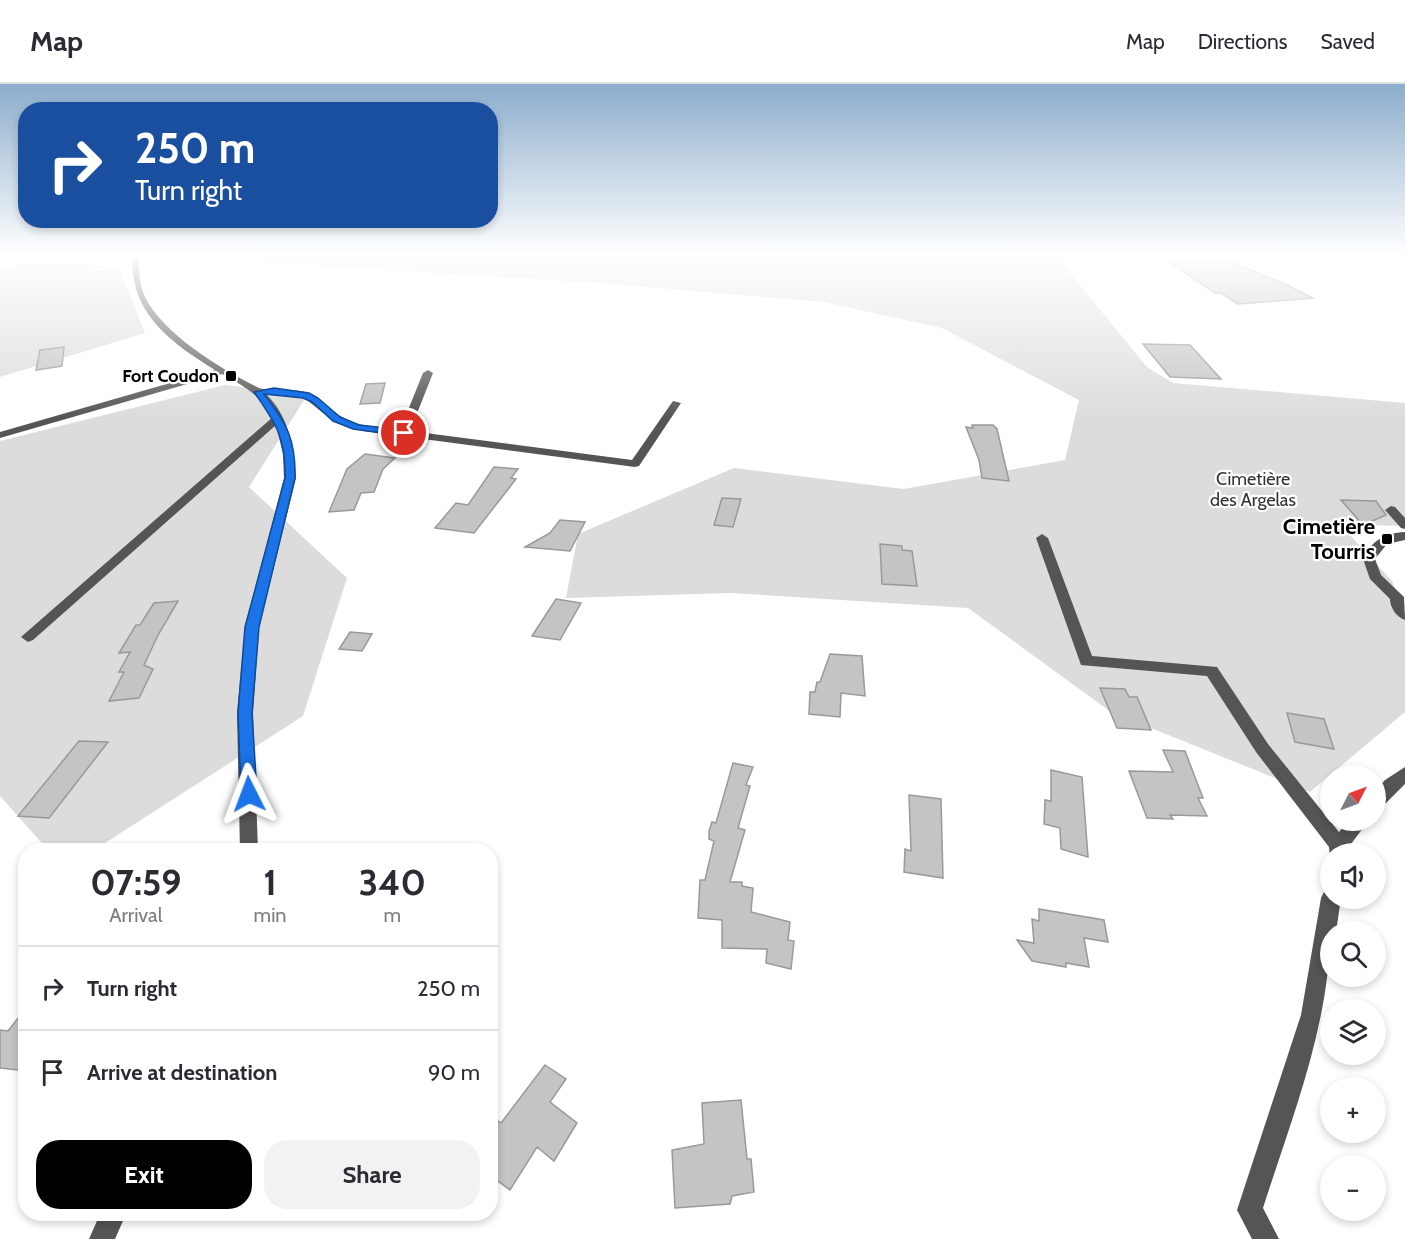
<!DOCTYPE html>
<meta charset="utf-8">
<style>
body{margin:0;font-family:Cabin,sans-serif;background:#f2f2f3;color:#2b2b33;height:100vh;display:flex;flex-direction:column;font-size:22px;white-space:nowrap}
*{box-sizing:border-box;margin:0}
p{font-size:20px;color:#7c7c81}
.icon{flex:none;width:33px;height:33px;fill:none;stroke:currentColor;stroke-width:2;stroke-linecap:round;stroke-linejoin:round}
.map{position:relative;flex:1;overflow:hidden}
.panel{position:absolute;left:18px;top:759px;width:480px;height:378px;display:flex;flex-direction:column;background:#fff;border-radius:24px;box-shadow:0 3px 9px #0003}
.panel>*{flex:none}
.guide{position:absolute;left:18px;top:18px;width:480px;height:126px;border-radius:24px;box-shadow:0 3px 9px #0003;background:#1a4fa0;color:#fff;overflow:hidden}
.needle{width:39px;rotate:48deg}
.tools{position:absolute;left:1320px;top:681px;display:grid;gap:12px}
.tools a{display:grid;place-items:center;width:66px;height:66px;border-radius:50%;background:#fff;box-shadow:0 3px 9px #0003;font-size:30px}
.pin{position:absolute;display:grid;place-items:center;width:51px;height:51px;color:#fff;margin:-26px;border:3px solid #fff;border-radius:50%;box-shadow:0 2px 6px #0007}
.me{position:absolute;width:66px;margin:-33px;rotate:357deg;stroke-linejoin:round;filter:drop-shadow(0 0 4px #0008)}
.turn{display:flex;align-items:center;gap:21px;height:126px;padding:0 18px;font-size:27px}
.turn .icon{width:78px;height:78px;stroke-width:2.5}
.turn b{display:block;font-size:42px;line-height:51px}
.eta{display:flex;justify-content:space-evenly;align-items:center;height:102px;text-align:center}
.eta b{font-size:36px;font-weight:700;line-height:42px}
.action{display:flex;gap:12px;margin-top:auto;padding:12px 18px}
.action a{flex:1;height:69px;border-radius:24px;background:#000;color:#fff;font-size:24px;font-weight:700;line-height:69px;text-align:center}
.action a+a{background:#f2f2f3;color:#2b2b33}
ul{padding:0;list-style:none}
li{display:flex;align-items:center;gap:18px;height:84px;padding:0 18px;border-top:2px solid #e1e1e2}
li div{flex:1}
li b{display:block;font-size:22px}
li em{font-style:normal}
header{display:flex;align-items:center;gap:36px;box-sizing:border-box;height:84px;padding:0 30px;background:#fff;border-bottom:2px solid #e1e1e2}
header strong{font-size:28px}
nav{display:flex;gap:33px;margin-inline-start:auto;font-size:21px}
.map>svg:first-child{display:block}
.green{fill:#dcdcdc}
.building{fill:#c4c4c4;stroke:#999;stroke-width:1.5}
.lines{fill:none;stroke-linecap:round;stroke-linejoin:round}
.minor{fill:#555;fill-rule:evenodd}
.route{fill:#1a73e8;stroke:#114b97;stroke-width:1.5}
.poi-dot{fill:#000;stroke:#fff;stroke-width:2}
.labels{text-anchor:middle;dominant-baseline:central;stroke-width:4.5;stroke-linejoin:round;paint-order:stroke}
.far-poi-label{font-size:18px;font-weight:bold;fill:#000;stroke:#fff;text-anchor:end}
.far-park-label{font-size:18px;fill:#333;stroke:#fff}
.poi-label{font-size:22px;font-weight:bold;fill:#000;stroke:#fff;text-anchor:end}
</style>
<header>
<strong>Map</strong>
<nav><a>Map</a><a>Directions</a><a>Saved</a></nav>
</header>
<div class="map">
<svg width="1405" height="1155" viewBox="0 0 1405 1155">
<rect width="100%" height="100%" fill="#fff"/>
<path class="green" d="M258,172H1056L1147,283L1173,299L1405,319V442L1366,441L1349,450L1392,497L1405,530V628L1310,708L1111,628L968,524L731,509L566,514L578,450L734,384L904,405L1065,376L1079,316L942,244L824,218L599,199L268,179Z
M31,177L118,182L145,249L0,293V185Z
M225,301L308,310L249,403L347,494L303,632L94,766H48L0,712V357Z"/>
<path class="building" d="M1229,177L1283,199L1313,214L1238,220L1221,209H1215L1169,178Z
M1143,260L1190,261L1221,295L1170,293Z
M64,263L62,282L36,286L40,266Z
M385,299L380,319L360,320L366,300Z
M972,341H993L997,345L1009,397L982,394L979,376L966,343L973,344Z
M365,370L395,374L383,385L374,408L361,409L354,426L329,428L347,385Z
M494,383L518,385L511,394L516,395L474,449L435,444L456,419L468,421Z
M722,414L741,415L733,443L714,441Z
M1341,416L1376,417L1386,431L1363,441Z
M560,436L585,438L570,467L525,463L550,449Z
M880,460L902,462V466L912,467L917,502L882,500Z
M556,515L581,519L560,556L532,552Z
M178,517L158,551L144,581L153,585L139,614L109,617L124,588H119L130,568L119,569L136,541H140L154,519Z
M350,548L372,550L362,567L339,565Z
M830,570L862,572L865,612L841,609L840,633L809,630L810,608H815L817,598H820Z
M1100,604L1125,605L1129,613H1137L1151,646L1117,644Z
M1287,629L1324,635L1334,665L1295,658Z
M79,657L108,658L49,734L18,732Z
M1163,666L1185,667L1203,714H1198L1207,732L1170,731L1173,735L1147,734L1129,687L1173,688Z
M733,679L753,683L746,701L750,702L738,744L745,746L730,798H742V802L753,804L751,828L790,838L788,856L794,857L791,885L766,879L767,865L722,864V836L698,834L700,796H705L714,757L709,755V747L712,738L716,739Z
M1051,686L1082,693L1088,773L1061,765L1060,744L1044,740L1045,716L1051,717Z
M909,711L941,715L943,794L904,788L905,765L911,767Z
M1039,825L1104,836L1108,858L1084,854L1089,883L1066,879V883L1032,877L1017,856L1034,859L1032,835L1039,837Z
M26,924V987L0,984V946L8,947Z
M545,981L566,995L550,1018L577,1039L554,1077L537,1063L510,1106L490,1091V1031L501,1039Z
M741,1016L747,1075H751L754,1108L732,1112L730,1120L675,1124L672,1066L704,1060L702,1019Z"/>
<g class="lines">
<path class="minor" d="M133,172H139C139,186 139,200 145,213C163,250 222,286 259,304C265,307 295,304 309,309C322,314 329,326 342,333C359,343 381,344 400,346L423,289L428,286L433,289L410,347L632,376L673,317L681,319L639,382L635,383L363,347L335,338L304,314L287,310H266C289,332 294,364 296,394L259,543L253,629L258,766H240L237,629L245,543L284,394L283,370L276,341L33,556L28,558L21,553L273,333C261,312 243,301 222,290L0,354V348L215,286C172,260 128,228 133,172Z
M1391,422L1395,423L1405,434V445L1401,444L1385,426Z
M1405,448V456L1387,460L1375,475L1381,491L1404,513L1405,536C1396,533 1390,523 1390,515L1370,495L1363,475C1371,457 1385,449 1405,448Z
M1042,450L1048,454L1092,572L1217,583L1268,660L1339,748L1349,736H1369L1348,764L1347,770H1330V774L1329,763L1256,668L1207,592L1081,581L1036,454Z
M1405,683V700L1382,723L1376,725V706L1385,696Z
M1330,805V814H1341L1336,848H1330C1330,940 1291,1036 1263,1124L1279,1155H1252L1237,1126L1301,931L1321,814L1324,808Z
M100,1130H126L115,1155H89Z"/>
</g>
<linearGradient id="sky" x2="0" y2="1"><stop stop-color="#8cadcc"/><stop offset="0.51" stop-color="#fff"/><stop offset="1" stop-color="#fff" stop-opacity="0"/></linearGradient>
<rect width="1405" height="334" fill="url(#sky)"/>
<path class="route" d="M274,304L309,309L318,314L340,333L359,341L404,346L409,349L404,352L353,345L333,337L312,318L303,314L264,310C287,339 296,357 295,394L259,543L252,629L257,710L255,715L249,717L243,715L241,710L238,629L245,543L285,394C286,355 276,339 254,308Z"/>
<g class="poi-dot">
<rect x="225" y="286" width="12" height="12" rx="3"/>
<rect x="1381" y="449" width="12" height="12" rx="3"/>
</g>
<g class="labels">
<g class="far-poi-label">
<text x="219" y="292">Fort Coudon</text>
</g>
<g class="far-park-label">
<text x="1253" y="395">Cimetière<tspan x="1253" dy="21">des Argelas</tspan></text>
</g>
<g class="poi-label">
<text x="1375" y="442">Cimetière<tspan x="1375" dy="25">Tourris</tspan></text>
</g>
</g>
</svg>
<div class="tools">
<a><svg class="needle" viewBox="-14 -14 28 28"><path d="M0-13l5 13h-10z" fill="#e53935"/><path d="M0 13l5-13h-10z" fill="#7c7c81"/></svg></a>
<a><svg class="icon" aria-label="sound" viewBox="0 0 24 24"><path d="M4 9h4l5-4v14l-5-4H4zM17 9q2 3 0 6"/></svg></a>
<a><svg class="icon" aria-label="search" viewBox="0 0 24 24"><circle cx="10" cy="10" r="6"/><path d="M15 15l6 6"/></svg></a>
<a><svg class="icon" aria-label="layers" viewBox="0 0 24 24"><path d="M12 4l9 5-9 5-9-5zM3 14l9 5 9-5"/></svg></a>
<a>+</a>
<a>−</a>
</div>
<div class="pin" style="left:404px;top:349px;background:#d93025"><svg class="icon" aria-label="arrive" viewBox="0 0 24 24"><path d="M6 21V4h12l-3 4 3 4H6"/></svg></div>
<svg class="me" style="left:249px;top:710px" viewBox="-20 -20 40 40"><path d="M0-17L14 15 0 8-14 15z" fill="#1a73e8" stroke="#fff" stroke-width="4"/></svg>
<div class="guide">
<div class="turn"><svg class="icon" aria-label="right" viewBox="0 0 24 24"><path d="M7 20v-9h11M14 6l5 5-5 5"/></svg><div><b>250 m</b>Turn right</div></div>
</div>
<section class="panel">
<div class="eta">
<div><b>07:59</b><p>Arrival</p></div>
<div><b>1</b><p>min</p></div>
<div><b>340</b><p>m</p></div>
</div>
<ul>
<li><svg class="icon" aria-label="right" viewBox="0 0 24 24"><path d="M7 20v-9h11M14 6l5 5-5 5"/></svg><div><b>Turn right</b></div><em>250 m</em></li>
<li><svg class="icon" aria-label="arrive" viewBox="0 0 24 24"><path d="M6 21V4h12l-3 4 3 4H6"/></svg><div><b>Arrive at destination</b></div><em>90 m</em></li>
</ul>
<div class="action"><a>Exit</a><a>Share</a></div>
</section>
</div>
